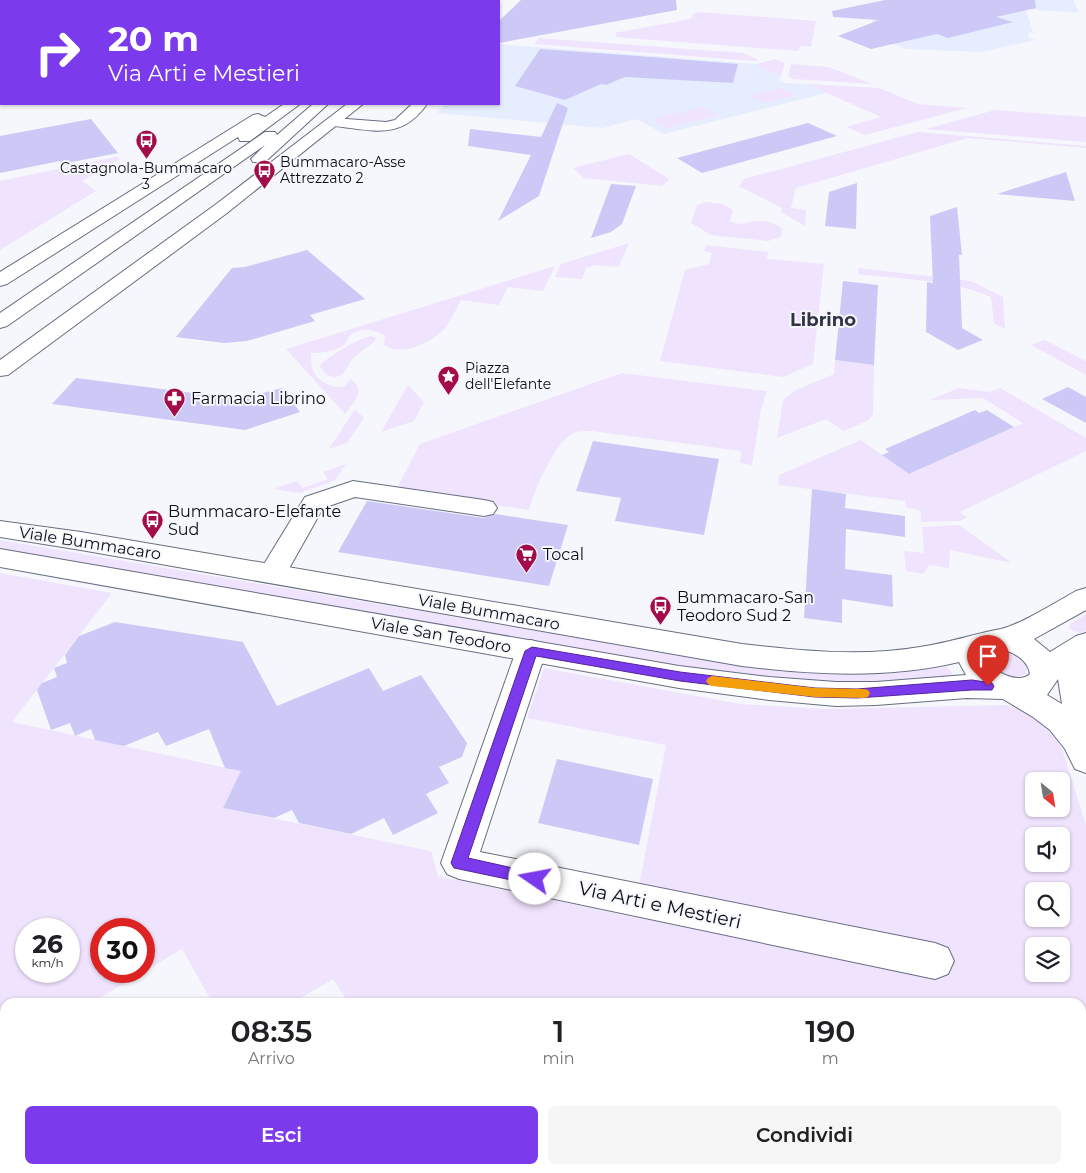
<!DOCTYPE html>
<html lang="it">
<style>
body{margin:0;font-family:Montserrat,sans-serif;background:#f6f6f6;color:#202124;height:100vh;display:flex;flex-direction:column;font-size:19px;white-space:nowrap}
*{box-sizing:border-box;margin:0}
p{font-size:16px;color:#757577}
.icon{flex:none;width:28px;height:28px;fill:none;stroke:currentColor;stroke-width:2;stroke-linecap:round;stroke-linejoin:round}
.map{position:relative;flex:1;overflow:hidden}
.details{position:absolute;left:0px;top:998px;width:1086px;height:176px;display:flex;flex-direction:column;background:#fff;border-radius:15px 15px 0 0;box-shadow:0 1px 4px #0004}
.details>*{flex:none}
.hud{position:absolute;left:0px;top:0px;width:500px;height:105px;box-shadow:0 1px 4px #0004;background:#7c3aed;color:#fff;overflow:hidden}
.needle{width:32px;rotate:150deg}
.controls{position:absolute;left:1025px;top:772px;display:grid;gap:10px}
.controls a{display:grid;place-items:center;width:45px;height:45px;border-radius:8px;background:#fff;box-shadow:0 1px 4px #0004;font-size:25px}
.speed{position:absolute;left:15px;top:918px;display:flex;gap:10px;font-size:25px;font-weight:700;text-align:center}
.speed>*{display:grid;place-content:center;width:65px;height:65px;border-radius:50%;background:#fff;box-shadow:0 1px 4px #0004;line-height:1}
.speed small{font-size:12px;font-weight:400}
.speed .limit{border:8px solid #d22;background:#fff;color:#111}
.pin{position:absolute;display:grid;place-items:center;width:42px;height:42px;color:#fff;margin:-51px -21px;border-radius:50% 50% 50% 0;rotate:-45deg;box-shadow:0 0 5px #0007}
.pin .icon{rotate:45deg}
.me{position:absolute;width:55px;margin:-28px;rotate:282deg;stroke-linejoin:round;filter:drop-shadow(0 0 4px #0008)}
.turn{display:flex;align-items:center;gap:18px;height:105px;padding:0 25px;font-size:22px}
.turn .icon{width:65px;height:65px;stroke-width:2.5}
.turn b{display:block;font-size:35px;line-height:42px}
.eta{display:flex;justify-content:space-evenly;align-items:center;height:85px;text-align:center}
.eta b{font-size:30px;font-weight:600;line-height:35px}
.button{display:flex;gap:10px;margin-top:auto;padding:10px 25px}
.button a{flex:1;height:58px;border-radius:8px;background:#7c3aed;color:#fff;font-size:20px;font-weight:600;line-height:58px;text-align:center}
.button a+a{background:#f6f6f6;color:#202124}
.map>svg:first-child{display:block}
.built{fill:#e6edfe}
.green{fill:#f0e3fd;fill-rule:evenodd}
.building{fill:#ccc9f6}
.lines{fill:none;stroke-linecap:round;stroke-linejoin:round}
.minor-casing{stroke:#676e81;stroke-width:2}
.major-casing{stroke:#676e81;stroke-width:2}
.minor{fill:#fff;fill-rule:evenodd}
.major{fill:#fff;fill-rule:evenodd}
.route{fill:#7c3aed;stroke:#51269a}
.slow{fill:#f59e0b}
.labels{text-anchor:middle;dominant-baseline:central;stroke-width:4;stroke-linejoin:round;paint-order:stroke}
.far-poi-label{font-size:14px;fill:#0a0d14;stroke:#f6f7fc;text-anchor:start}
.poi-label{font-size:16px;fill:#0a0d14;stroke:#f6f7fc;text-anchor:start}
.street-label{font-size:16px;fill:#0a0d14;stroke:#f6f7fc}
.far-district-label{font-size:18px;font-weight:bold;fill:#2f3545;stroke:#f6f7fc}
.near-street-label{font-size:19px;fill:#0a0d14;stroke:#f6f7fc}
</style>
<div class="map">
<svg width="1086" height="1173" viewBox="0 0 1086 1173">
<rect width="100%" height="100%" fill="#f6f7fc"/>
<path class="built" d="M943,0H1073L1079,13L1026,9L1033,33L1028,32L1029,38L1036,40L981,52L906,49L870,35L874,15Z
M499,44L757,64V66L781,76V78L778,79L785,83L807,84L827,93L664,134L636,119L603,128L437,113L445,104H499Z"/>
<path class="green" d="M700,12L816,21L811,47L800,46L798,51L615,37L617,34L614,33L691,19L693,14Z
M539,38L743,53L759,60L754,61L534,44Z
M775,59L785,63L781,76L756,66L757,64Z
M791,64L828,67L872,84L793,79L788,76Z
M807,84L879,88L918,104L967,108L865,135L846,127L881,117Z
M781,88L797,95L764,103L749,96Z
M702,107L719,115L668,128L651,119Z
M995,110L1086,117V142L926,129Z
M918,132L1086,146V148L968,138L796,188L791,208L806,210L805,226L781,212L782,208L739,186L744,179Z
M629,154L669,179L662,186L584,178L573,168Z
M115,157L121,158L82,181L96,191L0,250V181Z
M705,202L723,204L733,210L730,221C740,227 748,221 758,221C768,221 774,223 782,228L781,237L768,241L711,235L691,223L697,205Z
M629,243L619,267L595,265L586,268L582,279L555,277L561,264Z
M706,245L768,252L767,259L824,264L813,364L783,377L660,361L685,270L709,264L712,253L704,251Z
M555,266L543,291L508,287L499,305L461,300C456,309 451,320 445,328C433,342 400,358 384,345L385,336C375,329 357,326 349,337C348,338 346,343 345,344C338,351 321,353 311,353C311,360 311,367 314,373C321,384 344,395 350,379C368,391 354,401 345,414L286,349Z
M859,268L971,281L1003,297L1005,329L994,323L991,297C951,279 902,280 858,274Z
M371,336L376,338L375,341L353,358L343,374C333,380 325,376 320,366C324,358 362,337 371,336Z
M1045,340L1086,361V375L1031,345Z
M835,360L874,365L873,414L869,420L844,431L826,419L777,438L783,400L796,390L834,374Z
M622,373L767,391L761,409L752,465L740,463L741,451L592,431C587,431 581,431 576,432C556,438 534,491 529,510L396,490L420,444Z
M408,385L424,402L414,421L381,432Z
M959,388L990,392L1000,388L1086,438V451L960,512L967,517L960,521L921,522V511L906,507L905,501L778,485L779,475L861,440L909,474L926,467L942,455L946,458L980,442L995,432L999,434L1023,423L983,398L930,400Z
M355,409L364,418L347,443L329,449Z
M346,464L335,480L300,493L273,489L297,481L303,488L328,479L323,472Z
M959,525L1012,563L950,550L949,568L929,565L923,574L906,571L904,551L924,553L922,527Z
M0,540L744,666L801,672L868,674L947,667L953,674L950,676L872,684L744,677L0,550Z
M0,573L112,593L12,722L241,771L223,808L431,851L438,876L633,917L666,745L527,718L544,668L740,704L826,709L1007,705L1027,713L1053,733L1063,752L1086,825V1173H463L460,1169H1081V1002H348L333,979L294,1002H212L182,949L93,1002H5V1054L0,1057ZM1034,781H1061V809H1034ZM1034,836H1061V864H1034ZM1034,891H1061V919H1034ZM26,929H69V971H26ZM101,929H144V971H101ZM1034,946H1061V974H1034Z
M1086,614V631L1079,633L1070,629L1069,625Z
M1001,653C1012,652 1021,656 1027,666L1026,674L1014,678C1003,676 990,670 994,657Z"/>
<path class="building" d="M521,0H676L677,10L499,43V21Z
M885,0H1035L1036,8L996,17L1013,22L948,38L937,34L871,49L838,36L879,20L833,17L832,11Z
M540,49L638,56L738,64L733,83L625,77L606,85L601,84L565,100L515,86Z
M557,103L568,108L539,196L498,221L531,155L468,146L470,129L541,137Z
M91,119L118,153L62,164L60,161L0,173V136Z
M808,123L837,136L702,173L677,158Z
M1066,172L1075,201L997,194Z
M857,183L856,229L825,226L829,192Z
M611,184L636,186L622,224L611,232L591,238Z
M957,207L962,255H959L962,328L983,340L958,350L926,332L927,282L933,283L930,216Z
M307,250L365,299L310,315L315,321L247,341L224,343L176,337L232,268L245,267Z
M843,281L878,285L874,365L835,360Z
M76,378L240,399L282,388L300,412L245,430L52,404Z
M1068,387L1086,397V423L1042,399Z
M975,410L979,413L987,410L1014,427L909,474L882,455L889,452L885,449Z
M593,441L719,459L704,535L615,521L621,498L576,491Z
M812,489L846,494L845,508L905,516V537L846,529L845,569L892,575L893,607L842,599V623L804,618Z
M367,501L484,518L495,514L568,525L549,586L338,552Z
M115,622L243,642L277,706L369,668L383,691L421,675L467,743L462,757L439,767L449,783L426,794L438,813L393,835L384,818L351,834L299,823L292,810L274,818L223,808L241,771L225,768L209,729L166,746L158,732L124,746L95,740L91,729L75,736L70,723L51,730L37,690L42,683L57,677L54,668L67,663L65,655L79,636Z
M557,759L653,779L639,845L538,823Z"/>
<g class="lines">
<defs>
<path id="minor" d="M412,104H427C401,141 373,130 334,126L329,125L327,122L329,119L334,118L386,122L395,120Z
M353,481L484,500L493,502L497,508L493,514L484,516L355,497L323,508L282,581L272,583L262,581L258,574L305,497Z
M531,640L541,643L546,651L480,852L935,943L948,948L954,961L948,974L935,979L459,879L447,874L441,863L516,651L521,643Z
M49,1169H97L95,1173H47Z"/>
<path id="major" d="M284,104H300L250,141H240L238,137L7,284L0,286V272L253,115L258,114L265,117Z
M313,104H328L265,162H253L251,159L265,145L7,326L0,328V313L265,132H275L277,135Z
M347,104H363L227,213L8,375L0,376V360L215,205Z
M0,521L81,532L742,644C801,651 861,657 920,647C948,643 974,634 1001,629C1020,625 1058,601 1076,591L1086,588V610L1034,639L1050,652L1076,636L1086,633V773L1075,769L1065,749L1050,730L1033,717L1003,699L967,698L876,705L836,706L769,700L679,688L0,567V549L679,666L769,677L836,682H876L966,675L959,662C887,679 815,675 742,666L81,550L0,537ZM1003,650C1016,653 1028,661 1030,674C1019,685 987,671 989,655L995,650ZM1058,679L1062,704L1047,695Z"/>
</defs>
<use href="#minor" class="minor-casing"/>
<use href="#major" class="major-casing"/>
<use href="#minor" class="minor"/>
<use href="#major" class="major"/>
</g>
<path class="route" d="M532,647L680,672L815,688L857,689L972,680L992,683L994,686L992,690H972L857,698L815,697L680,681L536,656L468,858L540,874L542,879L540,883L535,885L459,869L454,868L451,863L525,651Z"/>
<path class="slow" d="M712,676L815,688L864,689L868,690L870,693L868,697L864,698L815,697L712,686L708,684L706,681L708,678Z"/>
<defs>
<symbol id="bus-pin" viewBox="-11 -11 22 30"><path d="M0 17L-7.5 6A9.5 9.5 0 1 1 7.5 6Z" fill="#a30c4a" stroke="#f6f7fc"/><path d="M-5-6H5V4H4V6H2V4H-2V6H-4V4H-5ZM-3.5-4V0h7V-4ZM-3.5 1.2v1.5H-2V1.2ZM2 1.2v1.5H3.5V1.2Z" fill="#fff"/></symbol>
<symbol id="sight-pin" viewBox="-11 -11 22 30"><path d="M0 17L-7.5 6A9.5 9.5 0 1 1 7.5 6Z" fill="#a30c4a" stroke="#f6f7fc"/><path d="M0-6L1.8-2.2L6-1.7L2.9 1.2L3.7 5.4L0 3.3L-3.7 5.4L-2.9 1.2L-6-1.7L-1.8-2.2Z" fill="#fff"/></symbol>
<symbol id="pharmacy-pin" viewBox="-11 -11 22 30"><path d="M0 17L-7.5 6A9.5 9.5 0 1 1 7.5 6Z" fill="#a30c4a" stroke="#f6f7fc"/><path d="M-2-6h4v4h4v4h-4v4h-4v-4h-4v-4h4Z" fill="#fff"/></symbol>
<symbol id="supermarket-pin" viewBox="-11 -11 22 30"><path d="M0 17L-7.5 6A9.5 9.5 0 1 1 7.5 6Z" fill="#a30c4a" stroke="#f6f7fc"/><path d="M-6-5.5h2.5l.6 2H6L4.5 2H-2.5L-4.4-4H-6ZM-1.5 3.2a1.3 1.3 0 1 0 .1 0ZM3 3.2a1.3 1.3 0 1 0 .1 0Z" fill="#fff"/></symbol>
</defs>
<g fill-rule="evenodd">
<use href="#bus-pin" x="134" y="128" width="25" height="34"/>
<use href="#bus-pin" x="252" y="158" width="25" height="34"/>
<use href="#sight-pin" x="436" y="364" width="25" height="34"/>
<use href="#pharmacy-pin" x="162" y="386" width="25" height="34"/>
<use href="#bus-pin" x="140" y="508" width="25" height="34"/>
<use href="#supermarket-pin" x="514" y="542" width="25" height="34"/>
<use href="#bus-pin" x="648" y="594" width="25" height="34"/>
</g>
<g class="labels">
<g class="far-poi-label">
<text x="280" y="162">Bummacaro-Asse<tspan x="280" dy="16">Attrezzato 2</tspan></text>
<text x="146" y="168" text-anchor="middle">Castagnola-Bummacaro<tspan x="146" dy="16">3</tspan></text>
<text x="465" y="368">Piazza<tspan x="465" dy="16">dell'Elefante</tspan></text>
</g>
<g class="poi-label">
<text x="191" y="398">Farmacia Librino</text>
<text x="168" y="511">Bummacaro-Elefante<tspan x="168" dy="18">Sud</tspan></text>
<text x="543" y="554">Tocal</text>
<text x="677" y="597">Bummacaro-San<tspan x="677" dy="18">Teodoro Sud 2</tspan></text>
</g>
<g class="street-label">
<text transform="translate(90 543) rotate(9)">Viale Bummacaro</text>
<text transform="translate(489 612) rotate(10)">Viale Bummacaro</text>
<text transform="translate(441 635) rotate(10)">Viale San Teodoro</text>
</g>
<g class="far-district-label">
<text x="823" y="320">Librino</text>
</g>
<g class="near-street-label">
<text transform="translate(660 905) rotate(12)">Via Arti e Mestieri</text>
</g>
</g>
</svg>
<div class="controls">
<a><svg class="needle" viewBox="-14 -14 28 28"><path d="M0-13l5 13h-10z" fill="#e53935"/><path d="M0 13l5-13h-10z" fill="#757577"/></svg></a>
<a><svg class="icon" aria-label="sound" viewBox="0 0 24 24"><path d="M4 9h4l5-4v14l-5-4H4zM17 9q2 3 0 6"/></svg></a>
<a><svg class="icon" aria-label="search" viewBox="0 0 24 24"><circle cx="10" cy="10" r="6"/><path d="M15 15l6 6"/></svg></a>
<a><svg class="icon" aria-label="layers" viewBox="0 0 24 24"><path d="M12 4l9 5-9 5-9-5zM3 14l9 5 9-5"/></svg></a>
</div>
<div class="speed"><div>26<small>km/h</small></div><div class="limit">30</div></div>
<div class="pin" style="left:988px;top:686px;background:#d93025"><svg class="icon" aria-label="arrive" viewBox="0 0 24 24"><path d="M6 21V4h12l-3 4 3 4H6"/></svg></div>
<svg class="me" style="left:535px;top:879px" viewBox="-20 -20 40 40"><circle r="19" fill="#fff"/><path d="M0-13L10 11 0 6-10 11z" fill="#7c3aed"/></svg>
<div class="hud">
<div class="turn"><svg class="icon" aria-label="right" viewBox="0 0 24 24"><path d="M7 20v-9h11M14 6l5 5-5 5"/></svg><div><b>20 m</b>Via Arti e Mestieri</div></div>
</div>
<section class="details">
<div class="eta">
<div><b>08:35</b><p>Arrivo</p></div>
<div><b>1</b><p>min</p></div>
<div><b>190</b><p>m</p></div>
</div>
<div class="button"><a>Esci</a><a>Condividi</a></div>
</section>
</div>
